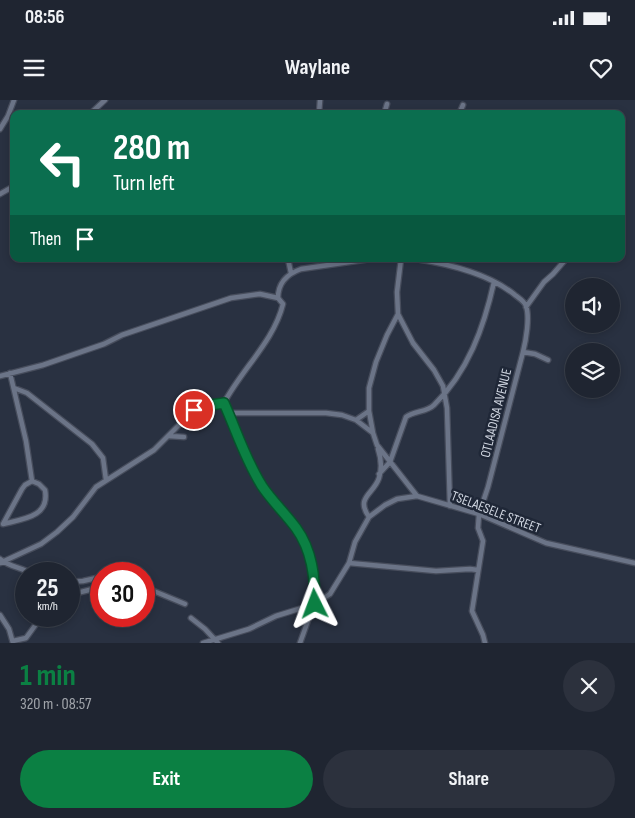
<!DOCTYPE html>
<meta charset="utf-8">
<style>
body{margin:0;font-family:"Sofia Sans Condensed",sans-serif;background:#2c313d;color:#f1f3f6;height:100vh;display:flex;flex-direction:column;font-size:19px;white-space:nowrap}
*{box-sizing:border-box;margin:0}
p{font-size:16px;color:#a1a5ab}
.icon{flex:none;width:28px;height:28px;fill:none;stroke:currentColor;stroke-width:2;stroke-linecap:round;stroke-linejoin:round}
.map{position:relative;height:543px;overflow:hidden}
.side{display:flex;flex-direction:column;background:#1f2531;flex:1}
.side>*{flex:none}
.banner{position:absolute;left:10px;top:10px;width:615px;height:152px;border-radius:10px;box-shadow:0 2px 8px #0003,0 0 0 1px #3c424d;background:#0b6e4f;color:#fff;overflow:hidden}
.fabs{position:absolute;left:565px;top:178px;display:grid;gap:10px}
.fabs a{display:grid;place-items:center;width:55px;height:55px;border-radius:50%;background:#1f2531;box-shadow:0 2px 8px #0003,0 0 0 1px #3c424d;font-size:25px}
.speed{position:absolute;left:15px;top:462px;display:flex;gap:10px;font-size:25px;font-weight:700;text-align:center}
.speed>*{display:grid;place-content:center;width:65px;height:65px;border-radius:50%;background:#1f2531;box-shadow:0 2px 8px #0003,0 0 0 1px #3c424d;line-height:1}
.speed small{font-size:12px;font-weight:400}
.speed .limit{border:8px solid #d22;background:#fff;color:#111}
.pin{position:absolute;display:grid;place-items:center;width:42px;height:42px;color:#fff;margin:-21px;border:2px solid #fff;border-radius:50%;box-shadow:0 1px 5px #0007}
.me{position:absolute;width:55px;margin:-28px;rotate:357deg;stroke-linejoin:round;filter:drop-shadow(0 0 4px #0008)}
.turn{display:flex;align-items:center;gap:18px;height:105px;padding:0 20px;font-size:22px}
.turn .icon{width:65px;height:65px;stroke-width:2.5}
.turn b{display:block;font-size:35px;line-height:42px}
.then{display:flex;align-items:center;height:48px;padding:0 20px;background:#0003;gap:10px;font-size:19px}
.round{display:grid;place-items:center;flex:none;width:52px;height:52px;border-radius:26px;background:#2c313d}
.head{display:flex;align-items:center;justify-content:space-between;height:85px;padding:0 20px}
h1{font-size:30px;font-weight:700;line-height:38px;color:#0b8043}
.cta{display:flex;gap:10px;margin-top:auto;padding:10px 20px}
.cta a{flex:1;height:58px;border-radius:30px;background:#0b8043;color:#fff;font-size:20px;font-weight:700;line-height:58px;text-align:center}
.cta a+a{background:#2c313d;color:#f1f3f6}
.status{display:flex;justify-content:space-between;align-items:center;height:35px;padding:0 25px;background:#1f2531;direction:ltr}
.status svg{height:14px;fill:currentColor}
header{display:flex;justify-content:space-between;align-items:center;height:65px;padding:0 20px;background:#1f2531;font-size:22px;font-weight:700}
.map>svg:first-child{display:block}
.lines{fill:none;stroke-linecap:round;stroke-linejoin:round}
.street-casing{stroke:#474d5c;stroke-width:7}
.street{stroke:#6b7487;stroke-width:4.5}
.route-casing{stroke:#07532c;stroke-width:12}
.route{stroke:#0b8043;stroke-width:9}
.labels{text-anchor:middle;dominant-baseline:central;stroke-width:5;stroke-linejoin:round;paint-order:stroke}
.street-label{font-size:14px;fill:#d1d7e2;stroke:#1f2737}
</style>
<div class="status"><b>08:56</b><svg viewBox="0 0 49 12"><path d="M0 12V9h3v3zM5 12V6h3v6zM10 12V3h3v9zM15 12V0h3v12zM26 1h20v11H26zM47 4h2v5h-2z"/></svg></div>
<header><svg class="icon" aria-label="menu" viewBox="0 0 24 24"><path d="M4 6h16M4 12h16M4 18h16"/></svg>Waylane<svg class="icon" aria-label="heart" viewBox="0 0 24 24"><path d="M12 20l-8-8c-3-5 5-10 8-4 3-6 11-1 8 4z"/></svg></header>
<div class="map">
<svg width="635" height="543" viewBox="0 0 635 543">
<rect width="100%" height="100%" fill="#293141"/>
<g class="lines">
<defs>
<path id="street" d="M90,14L105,0
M319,14L320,0
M384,14L387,4
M459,14L463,5
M0,29L8,16L14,0
M0,94L14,86
M288,159L291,173
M416,159C449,164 488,173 515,195C519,198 525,202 526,206C530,217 526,240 523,252L488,387L479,414L478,428L483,441L472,511L483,535L485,543
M526,207L544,182L553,174L566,159
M398,214L413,243L434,270L443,286L447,308L450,406
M523,252L535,254L548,260
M10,273L26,341L32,381
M0,276L43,265L104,244L122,235L231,198L260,194L278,198
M14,288L27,293L92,344L103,358L106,380
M228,313H326L342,315L356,320L373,333L377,345L417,396
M184,314L205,306L224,303
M356,320L369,311
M373,333L369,311V288L376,262L387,235L398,214L397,192L401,159
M169,336L184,337
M379,374L390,362L406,317C414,311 427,312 434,305C468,272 484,227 494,182
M32,381L39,384L45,390C50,417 23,419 3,424L22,389L25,385Z
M369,417C355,397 374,394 379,378C382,369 381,358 378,349
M0,459C9,467 22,467 32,474
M0,463L41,444L57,432L73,417L96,387L154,350L182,322
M349,463L436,471L470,469L478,470
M69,482L83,481L101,477
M144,487L185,504
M69,495L101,487
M0,515L9,529L13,543
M191,518L205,529L218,543
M13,541L26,538L42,516
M203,543L249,529L276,516L315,504L330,494L349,463L355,442L369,417L385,405L397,399L417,396L479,414L546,443L635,463
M300,543L311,512L315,504V487L307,448L295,427L262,385L238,340L224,303C242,269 274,241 283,204L278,198C278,183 287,174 301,169L370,159"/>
</defs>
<use href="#street" class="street-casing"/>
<use href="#street" class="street"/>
</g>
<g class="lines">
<defs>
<path id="route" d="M194,310L204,306L224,303C237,332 245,359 262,386C272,401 285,413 296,428C312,450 315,477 315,504"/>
</defs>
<use href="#route" class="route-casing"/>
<use href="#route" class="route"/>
</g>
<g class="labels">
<g class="street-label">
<text transform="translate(496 313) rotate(-76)">OTLAADISA AVENUE</text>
<text transform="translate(496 412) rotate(21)">TSELAESELE STREET</text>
</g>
</g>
</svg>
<div class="fabs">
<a><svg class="icon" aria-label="sound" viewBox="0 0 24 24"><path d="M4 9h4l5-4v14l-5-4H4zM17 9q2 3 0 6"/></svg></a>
<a><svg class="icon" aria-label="layers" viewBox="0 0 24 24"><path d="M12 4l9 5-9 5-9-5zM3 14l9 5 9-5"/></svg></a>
</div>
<div class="speed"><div>25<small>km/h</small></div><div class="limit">30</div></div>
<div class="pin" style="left:194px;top:310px;background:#d93025"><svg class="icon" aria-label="arrive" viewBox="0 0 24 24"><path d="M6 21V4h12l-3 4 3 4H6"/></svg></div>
<svg class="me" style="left:315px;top:504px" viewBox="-20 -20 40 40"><path d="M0-17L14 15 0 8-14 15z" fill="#0b8043" stroke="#fff" stroke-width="4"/></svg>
<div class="banner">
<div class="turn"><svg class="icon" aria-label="left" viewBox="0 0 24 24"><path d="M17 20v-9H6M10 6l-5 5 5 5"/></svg><div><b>280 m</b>Turn left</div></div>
<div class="then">Then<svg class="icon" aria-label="arrive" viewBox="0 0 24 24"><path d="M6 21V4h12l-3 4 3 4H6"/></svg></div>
</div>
</div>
<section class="side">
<div class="head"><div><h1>1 min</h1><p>320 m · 08:57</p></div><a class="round"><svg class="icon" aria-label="close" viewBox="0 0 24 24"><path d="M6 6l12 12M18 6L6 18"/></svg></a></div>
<div class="cta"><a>Exit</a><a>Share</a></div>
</section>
